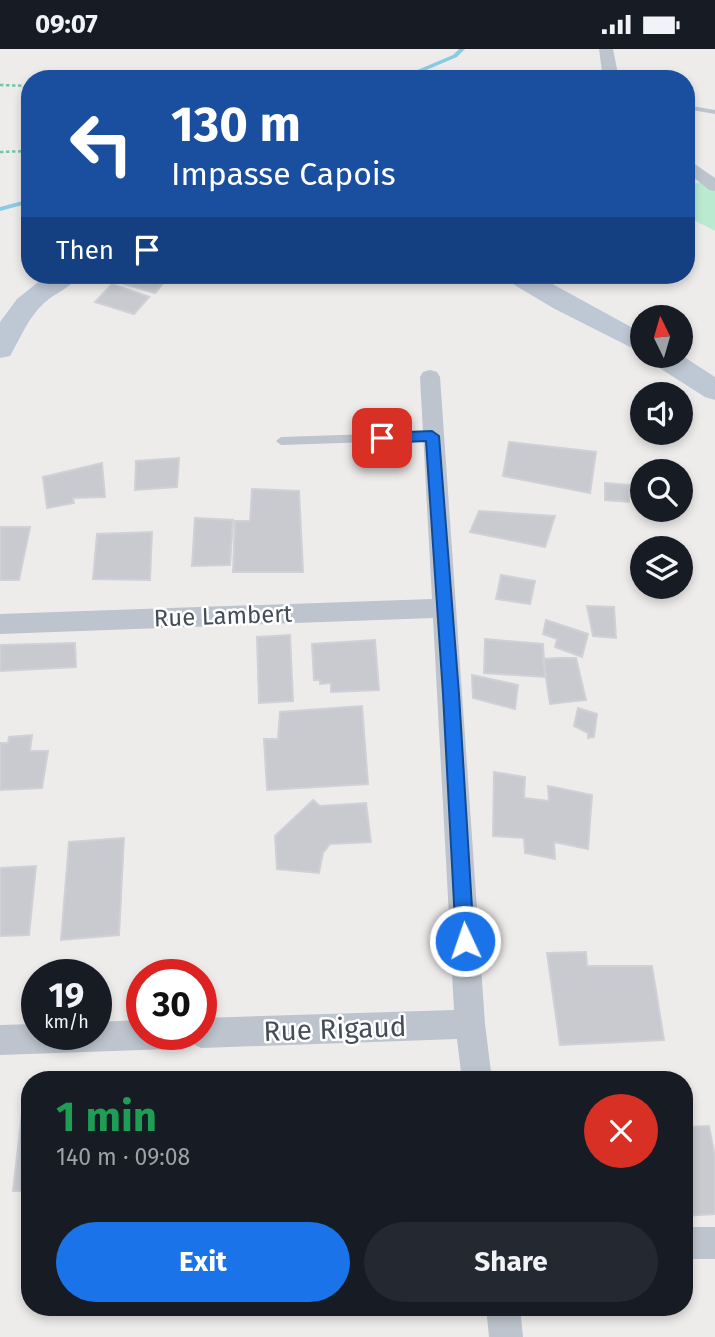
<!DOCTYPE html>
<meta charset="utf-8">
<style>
body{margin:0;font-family:"Fira Sans",sans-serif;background:#242831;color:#f1f3f6;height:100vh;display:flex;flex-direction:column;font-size:26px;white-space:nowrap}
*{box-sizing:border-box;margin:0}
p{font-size:23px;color:#9ea1a6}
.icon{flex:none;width:38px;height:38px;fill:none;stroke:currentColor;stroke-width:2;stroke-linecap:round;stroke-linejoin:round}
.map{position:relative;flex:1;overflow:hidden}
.sheet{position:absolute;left:21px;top:1022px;width:672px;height:245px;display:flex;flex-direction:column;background:#171b24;border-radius:28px;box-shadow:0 4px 10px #0003}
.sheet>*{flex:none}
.guide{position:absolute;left:21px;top:21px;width:674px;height:214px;border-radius:28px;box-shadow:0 4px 10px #0003;background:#1a4fa0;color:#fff;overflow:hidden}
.needle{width:46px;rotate:355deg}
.controls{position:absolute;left:630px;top:256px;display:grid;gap:14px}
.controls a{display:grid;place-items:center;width:63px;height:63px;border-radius:50%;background:#171b24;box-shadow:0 4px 10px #0003;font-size:35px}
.speed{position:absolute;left:21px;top:910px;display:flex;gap:14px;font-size:35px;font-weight:700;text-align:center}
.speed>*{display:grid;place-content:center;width:91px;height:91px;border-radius:50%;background:#171b24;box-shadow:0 4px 10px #0003;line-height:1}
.speed small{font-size:18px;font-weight:400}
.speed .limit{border:10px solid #d22;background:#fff;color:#111}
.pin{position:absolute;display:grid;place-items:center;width:60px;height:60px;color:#fff;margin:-30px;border-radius:14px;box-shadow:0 4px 10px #0006}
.me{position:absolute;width:77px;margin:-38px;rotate:357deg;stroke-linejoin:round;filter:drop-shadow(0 0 5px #0008)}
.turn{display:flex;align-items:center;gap:24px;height:147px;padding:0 35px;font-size:32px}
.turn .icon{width:91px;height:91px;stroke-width:2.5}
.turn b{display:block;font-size:49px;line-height:60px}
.then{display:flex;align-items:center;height:66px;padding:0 35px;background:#0003;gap:14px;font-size:26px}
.round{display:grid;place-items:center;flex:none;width:74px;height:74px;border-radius:37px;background:#242831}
.summary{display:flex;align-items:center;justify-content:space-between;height:119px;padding:0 35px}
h1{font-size:42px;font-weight:700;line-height:52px;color:#1e9e55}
.primary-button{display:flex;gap:14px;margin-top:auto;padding:14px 35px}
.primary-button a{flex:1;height:80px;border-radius:42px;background:#1a73e8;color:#fff;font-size:28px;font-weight:700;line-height:80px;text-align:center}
.primary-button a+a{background:#242831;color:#f1f3f6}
.status{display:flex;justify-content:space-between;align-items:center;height:49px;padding:0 35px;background:#171b24;direction:ltr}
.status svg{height:19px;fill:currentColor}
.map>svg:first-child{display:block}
.green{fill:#baebd1}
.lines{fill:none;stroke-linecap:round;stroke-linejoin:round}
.stream{fill:#89cae5;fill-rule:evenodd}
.building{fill:#c8cad0;stroke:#cfd1d7;stroke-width:2}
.path{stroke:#75c6a5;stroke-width:2.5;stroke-dasharray:3.5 2.5;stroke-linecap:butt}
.lane{fill:#bdc4cd;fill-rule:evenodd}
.street{fill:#bdc4cd;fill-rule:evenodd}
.secondary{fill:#bec7d4;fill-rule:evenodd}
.route{fill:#1a73e8;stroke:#114b97;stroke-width:2}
.labels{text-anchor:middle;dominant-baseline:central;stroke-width:5;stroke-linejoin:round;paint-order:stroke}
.street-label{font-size:24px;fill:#454d57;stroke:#fff}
.near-street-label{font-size:28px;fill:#454d57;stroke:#fff}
</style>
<div class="status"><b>09:07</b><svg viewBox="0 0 49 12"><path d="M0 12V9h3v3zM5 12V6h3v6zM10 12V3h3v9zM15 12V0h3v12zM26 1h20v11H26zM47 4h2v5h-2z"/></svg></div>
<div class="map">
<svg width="715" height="1288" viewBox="0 0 715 1288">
<rect width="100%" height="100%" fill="#eeebeb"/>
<path class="green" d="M686,130L692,135L715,131V182L686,167Z"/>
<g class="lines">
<path class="stream" d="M459,0H465L457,8L405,30H396L453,6Z
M30,150V154L0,162V158Z"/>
</g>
<path class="building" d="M116,226H170L155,244L114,232L119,227Z
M112,235L149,248L134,265L95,253Z
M509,393L596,403L590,444L503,427Z
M179,409L177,438L135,441L136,412Z
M102,414L105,448L73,449L74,454L47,459L43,428Z
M605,434L629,436V453L605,451Z
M252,440L299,442L303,523H233L235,472H250Z
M479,462L555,467L545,498L470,483Z
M195,469L233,471L230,516L192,517Z
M0,478H30L19,531H0Z
M152,483L150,531L93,530L97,485Z
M501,526L535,532L530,555L496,550Z
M587,557L614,558L616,589L593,587Z
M546,571L588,585L582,608L555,598L557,590L543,585Z
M290,586L293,652L259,654L257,588Z
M485,590L543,595L545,628L484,624Z
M375,591L379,641L331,643V634L320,635V631H314L312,595Z
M75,594L76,618L0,622V596Z
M558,609H576L586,651L550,655L543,610Z
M472,626L518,636L515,660L473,649Z
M362,657L368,735L267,741L264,690H278L280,663Z
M578,659L597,665L594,688L588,689V684L574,677Z
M32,686L30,702H48L42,739L0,741V694H8L9,688Z
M494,723L525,728L524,749L549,752L548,737L592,746L588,800L554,793L555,810L525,804L524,789L493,787Z
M313,751L320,757L366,754L371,793L330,795L323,804L319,824L277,820L275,787Z
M124,789L119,886L61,891L69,793Z
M36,817L29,886L0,887V819Z
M586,903L587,917H652L664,991L560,996L547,904Z
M30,1054V1142H13L23,1055Z
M709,1077L715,1108V1165L684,1167V1078Z
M213,1258H380V1261L213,1263Z"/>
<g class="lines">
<path class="path" d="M0,36L30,37
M0,103L30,102"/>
<path class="lane" d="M686,56L715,61V65L686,60Z
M432,383L437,387L432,391L281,396L276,392L281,388Z"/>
<path class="street" d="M599,0H613L619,30H603Z
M686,109L715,129V142L709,141L686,122Z
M430,321L437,323L440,328L485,975L492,1031H462L457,990L201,999L191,994L187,985H201V969L454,961L433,569L0,585V565L432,550L420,328L423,323Z
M142,971V985H184L179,995L169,1000L0,1006V976L37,975V985H96V973Z
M684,1178H715V1210H684Z
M486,1258H520L523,1288H489Z"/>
<path class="secondary" d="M47,226H80C72,238 55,244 44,254C28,269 21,288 10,307L0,309V273L17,250Z
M504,226H536L642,284V304L553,259L508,232Z
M646,306H681L715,328V351L705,348L650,313Z"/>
</g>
<path class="route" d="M432,382L439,387L459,645L474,892L471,899L465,902L458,899L456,892L443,645L426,392L382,394L375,389L382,384Z"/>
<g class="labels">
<g class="street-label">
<text transform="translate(223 567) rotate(-2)">Rue Lambert</text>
</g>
<g class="near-street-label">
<text transform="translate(335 980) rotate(-2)">Rue Rigaud</text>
</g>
</g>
</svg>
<div class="controls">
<a><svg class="needle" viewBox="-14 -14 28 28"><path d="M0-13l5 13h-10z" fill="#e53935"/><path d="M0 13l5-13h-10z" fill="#9ea1a6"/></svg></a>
<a><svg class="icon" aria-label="sound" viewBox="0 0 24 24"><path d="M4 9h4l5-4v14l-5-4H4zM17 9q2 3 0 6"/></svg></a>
<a><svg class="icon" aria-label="search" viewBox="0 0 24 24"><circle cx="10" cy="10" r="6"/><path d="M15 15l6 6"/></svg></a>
<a><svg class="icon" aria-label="layers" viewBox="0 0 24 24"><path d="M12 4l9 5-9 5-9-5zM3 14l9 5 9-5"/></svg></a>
</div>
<div class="speed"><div>19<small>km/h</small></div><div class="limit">30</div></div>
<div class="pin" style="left:382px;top:389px;background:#d93025"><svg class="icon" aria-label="arrive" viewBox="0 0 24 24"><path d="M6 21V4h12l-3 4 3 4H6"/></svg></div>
<svg class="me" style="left:465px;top:892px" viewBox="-20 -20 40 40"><circle r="17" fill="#1a73e8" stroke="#fff" stroke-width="3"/><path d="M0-11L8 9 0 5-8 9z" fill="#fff"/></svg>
<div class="guide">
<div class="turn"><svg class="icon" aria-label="left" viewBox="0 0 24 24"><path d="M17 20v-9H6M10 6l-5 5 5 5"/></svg><div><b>130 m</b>Impasse Capois</div></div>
<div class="then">Then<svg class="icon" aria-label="arrive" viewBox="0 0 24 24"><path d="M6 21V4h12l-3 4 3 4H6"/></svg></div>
</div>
<section class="sheet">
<div class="summary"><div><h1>1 min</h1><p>140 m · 09:08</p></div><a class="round" style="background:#d93025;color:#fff"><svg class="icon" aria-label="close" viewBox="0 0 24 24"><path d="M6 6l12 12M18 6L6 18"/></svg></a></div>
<div class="primary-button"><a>Exit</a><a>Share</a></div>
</section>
</div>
